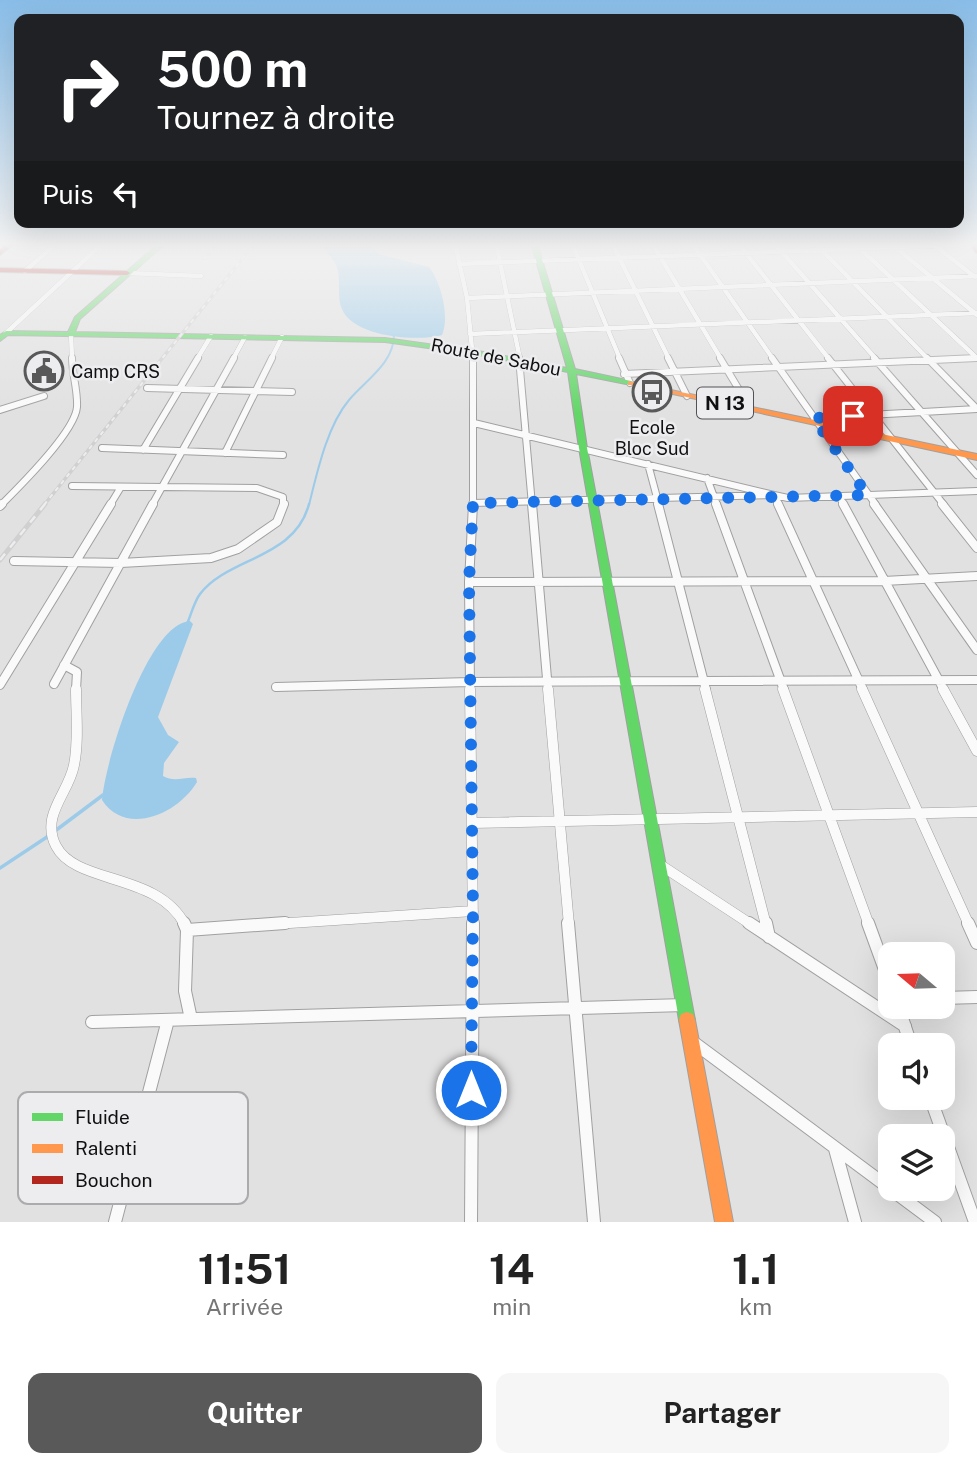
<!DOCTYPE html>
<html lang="fr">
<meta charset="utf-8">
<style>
body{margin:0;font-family:"Public Sans",sans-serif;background:#f6f6f6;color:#222;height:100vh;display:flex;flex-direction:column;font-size:26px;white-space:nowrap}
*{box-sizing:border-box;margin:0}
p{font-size:23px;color:#767676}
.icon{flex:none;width:38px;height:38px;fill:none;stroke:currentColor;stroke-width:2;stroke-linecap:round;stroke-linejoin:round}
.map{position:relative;height:1222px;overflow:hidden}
.side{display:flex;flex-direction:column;background:#fff;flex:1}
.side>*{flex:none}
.guide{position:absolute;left:14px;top:14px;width:950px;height:214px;border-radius:14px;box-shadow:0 7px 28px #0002;background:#202124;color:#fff;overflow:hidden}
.needle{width:46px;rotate:289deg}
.buttons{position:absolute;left:878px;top:942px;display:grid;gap:14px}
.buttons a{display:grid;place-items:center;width:77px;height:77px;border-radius:14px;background:#fff;box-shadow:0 7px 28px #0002;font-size:35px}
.pin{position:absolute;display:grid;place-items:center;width:60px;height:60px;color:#fff;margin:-30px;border-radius:14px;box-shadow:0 4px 10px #0006}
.me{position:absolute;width:77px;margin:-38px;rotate:0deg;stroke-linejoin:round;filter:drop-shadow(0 0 5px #0008)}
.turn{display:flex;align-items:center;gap:24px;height:147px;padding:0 28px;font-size:32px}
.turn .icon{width:91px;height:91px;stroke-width:2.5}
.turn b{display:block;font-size:49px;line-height:60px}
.then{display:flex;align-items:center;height:66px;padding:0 28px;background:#0003;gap:14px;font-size:26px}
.eta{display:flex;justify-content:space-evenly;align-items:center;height:119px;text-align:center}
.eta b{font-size:42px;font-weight:700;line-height:49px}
.primary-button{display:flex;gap:14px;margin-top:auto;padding:14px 28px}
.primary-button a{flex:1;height:80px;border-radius:14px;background:#59595a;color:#fff;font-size:28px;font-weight:700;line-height:80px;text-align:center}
.primary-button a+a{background:#f6f6f6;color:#222}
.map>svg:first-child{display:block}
.water{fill:#9ccbe9}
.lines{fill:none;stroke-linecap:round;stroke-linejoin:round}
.stream-far2{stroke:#9ccbe9;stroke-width:2}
.stream-far1{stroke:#9ccbe9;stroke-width:2.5}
.stream{stroke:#9ccbe9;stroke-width:3.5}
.street-far4-casing{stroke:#a0a0a1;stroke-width:5}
.street-far3-casing{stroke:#a0a0a1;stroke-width:8}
.street-far2-casing{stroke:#a0a0a1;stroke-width:10}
.street-far1-casing{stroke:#a0a0a1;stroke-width:11}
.street-casing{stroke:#a0a0a1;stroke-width:14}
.fast-casing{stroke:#a0a0a1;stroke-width:2}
.slow-casing{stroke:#a0a0a1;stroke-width:2}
.jam-casing{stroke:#a0a0a1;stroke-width:2}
.street-far4{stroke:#fafafb;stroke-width:4.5}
.street-far3{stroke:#fafafb;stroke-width:6}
.street-far2{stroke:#fafafb;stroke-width:8}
.street-far1{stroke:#fafafb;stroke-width:10}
.street{stroke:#fafafb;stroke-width:12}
.fast{fill:#63d668;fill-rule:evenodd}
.slow{fill:#ff974d;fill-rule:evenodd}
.jam{fill:#b3261e;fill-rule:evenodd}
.rail-far1-casing{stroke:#d0d0d1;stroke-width:3.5}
.rail-casing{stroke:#d0d0d1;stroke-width:5}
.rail-far1{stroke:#ededf0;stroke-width:2;stroke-dasharray:4.5;stroke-linecap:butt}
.rail{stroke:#ededf0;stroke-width:2.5;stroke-dasharray:8;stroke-linecap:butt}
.route{stroke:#1a73e8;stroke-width:12;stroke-dasharray:0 21.6}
.labels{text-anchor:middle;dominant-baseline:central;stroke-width:5;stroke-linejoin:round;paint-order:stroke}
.far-street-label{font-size:18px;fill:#101011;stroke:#ededf0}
.far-poi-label{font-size:18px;fill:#101011;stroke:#ededf0;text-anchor:start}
.shield{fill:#ededf0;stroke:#525254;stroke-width:2}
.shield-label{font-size:19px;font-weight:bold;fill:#101011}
.key{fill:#ededf0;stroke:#ababad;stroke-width:2}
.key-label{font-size:19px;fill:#101011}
</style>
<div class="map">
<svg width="977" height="1222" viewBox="0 0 977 1222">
<rect width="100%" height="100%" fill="#e1e1e2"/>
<path class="water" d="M321,243H367L379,254L429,267C441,282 450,317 442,335C417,342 353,337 342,309C336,296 342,278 336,265C333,257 324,252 321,243Z
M190,621L193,624L158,717L168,735L179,742L164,763L163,776C175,783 185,776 196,778L197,782C178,814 126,837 102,800C105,762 147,624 190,621Z"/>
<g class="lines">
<path class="stream-far2" d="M309,505C317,473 327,426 349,400C366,380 394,363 394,335"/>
<path class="stream-far1" d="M187,624C191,615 194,602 200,594C228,557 295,559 309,504"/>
<path class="stream" d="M55,831L103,795
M0,868L50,835"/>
<defs>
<path id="street-far4" d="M455,243L467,298L473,359
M496,243L520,359
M572,243L620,359
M612,243L669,359
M652,243L721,359
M692,243L773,359
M738,243L829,359
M774,243L876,359
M815,243L928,359
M854,243L977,358
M933,244L975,277
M694,245L719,243
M895,247L977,315
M459,264L974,244
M25,271L57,243
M127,273L201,276
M467,298L977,276
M6,333L103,243
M71,333L72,359
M470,334L977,313
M197,359L211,336
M233,359L245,337
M271,359L282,337
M949,359L977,358"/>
<path id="street-far3" d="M519,358L532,505
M619,358L630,383
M668,358L687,396
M720,358L750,408
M772,358L876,505
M828,358L944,505
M874,358L977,475
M927,358L977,409
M624,374L977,358
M147,388L292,392
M0,410L44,396
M814,418L977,409
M474,423L774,495L779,505
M102,448L283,455
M143,450L198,358
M225,453L272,358
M648,464L659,505
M707,478L717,505
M72,486L257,488L283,497V505
M839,496L844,505
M473,503L774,495L788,498L977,491
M1,505C19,487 75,432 77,407C78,391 72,374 72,358
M110,505L121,487
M152,505L234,358
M473,505V358"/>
<path id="street-far2" d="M532,504L548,690
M658,504L706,690
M716,504L784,690
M778,504L863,690
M843,504L944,690
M874,504L977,650
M942,504L977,548
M0,506L2,504
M14,561L121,563L211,558L238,549L277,522L284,504
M469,582L884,581L977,576
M64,665L77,672L76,690
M54,684L153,504
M0,685L111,504
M276,687L470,682L977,680
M470,690L469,582L473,504"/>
<path id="street-far1" d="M76,689C76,713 79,741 74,765C69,793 40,815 56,846C76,885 158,872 185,925
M470,689L473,925
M548,689L569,925
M705,689L766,925
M783,689L869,925
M862,689L969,925
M943,689L977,751
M472,823L977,812
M659,864L752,925
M259,925L473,911"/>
<path id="street" d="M184,923L187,930L185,991L191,1019
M568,923L594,1222
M749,923L905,1026
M766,923L769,937
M868,923L891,986
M968,923L977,943
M187,930L285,923
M943,998L977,997
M898,1006L911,1045
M92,1022L685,1005
M693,1042L935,1222
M930,1097L975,1222
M835,1149L855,1222
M115,1222L168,1020
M471,1222L473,923"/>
<path id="fast" d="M159,243H166L80,319L75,332L385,338L478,351L567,368L531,243H537L575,369L631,381L635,383L631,385L576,374L587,448L695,1020L693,1026L687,1028L681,1026L679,1020L579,448L568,372L478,355L385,342L8,335L0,341V335L6,331L68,332L75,317Z"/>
<path id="slow" d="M628,381L977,454V460L631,385H628Z
M687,1012L693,1014L695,1020L733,1222H715L679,1020L681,1014Z"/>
<path id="jam" d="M9,243H16L0,255V250Z
M970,243H976L977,253L975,252Z
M0,268L127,271L130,273L127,275L0,272Z"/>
</defs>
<use href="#street-far4" class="street-far4-casing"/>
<use href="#street-far3" class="street-far3-casing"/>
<use href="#street-far2" class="street-far2-casing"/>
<use href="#street-far1" class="street-far1-casing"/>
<use href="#street" class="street-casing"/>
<use href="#fast" class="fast-casing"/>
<use href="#slow" class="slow-casing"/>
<use href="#jam" class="jam-casing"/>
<use href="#street-far4" class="street-far4"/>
<use href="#street-far3" class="street-far3"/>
<use href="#street-far2" class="street-far2"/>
<use href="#street-far1" class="street-far1"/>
<use href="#street" class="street"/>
<use href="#fast" class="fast"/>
<use href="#slow" class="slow"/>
<use href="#jam" class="jam"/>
<defs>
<path id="rail-far1" d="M204,259L218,243
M44,505L255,243"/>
<path id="rail" d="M0,560L45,504"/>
</defs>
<use href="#rail-far1" class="rail-far1-casing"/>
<use href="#rail" class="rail-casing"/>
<use href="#rail-far1" class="rail-far1"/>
<use href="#rail" class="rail"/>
</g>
<linearGradient id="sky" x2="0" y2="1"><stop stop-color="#89bde8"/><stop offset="0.59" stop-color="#f2f2f2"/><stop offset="1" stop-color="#f2f2f2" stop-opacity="0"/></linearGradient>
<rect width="977" height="414" fill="url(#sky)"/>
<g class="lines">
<path class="route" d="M471,1090L473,911L469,582L473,503L867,495L814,418L853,416"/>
</g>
<defs>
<symbol id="civic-ring" viewBox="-11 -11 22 22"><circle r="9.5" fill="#ededf0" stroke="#59595a" stroke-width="1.5"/><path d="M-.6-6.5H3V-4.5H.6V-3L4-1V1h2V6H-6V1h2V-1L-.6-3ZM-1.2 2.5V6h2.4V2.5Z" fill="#59595a"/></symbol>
<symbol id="bus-ring" viewBox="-11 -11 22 22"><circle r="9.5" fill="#ededf0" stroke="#59595a" stroke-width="1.5"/><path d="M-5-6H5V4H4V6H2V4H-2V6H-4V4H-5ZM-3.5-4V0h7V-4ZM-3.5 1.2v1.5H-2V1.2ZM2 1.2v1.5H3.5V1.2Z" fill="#59595a"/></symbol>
</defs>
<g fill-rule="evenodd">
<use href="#civic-ring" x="22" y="349" width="44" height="44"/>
<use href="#bus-ring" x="630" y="370" width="44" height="44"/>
</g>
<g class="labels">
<g class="far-street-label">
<text transform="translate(496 357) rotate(11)">Route de Sabou</text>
</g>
<g class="far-poi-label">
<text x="71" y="371">Camp CRS</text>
<text x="652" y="427" text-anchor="middle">Ecole<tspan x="652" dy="21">Bloc Sud</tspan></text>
</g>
<rect class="shield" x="697" y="387.5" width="56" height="31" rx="5"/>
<g class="shield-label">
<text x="725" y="403">N 13</text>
</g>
</g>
<rect x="18" y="1092" width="230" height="112" rx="10" class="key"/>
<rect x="32" y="1113" width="31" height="8" fill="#63d668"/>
<rect x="32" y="1144" width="31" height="9" fill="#ff974d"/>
<rect x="32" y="1176" width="31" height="8" fill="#b3261e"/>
<g class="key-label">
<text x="75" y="1124">Fluide</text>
<text x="75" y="1155">Ralenti</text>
<text x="75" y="1187">Bouchon</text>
</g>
</svg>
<div class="buttons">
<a><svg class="needle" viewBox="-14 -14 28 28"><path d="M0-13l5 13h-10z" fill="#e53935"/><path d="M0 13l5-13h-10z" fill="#767676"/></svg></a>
<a><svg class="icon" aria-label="sound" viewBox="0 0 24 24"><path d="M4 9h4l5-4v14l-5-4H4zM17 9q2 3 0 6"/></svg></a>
<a><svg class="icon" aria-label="layers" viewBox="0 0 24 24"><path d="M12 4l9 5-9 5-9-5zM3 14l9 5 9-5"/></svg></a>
</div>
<div class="pin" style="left:853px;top:416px;background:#d93025"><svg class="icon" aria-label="arrive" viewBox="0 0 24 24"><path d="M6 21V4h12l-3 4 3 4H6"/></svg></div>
<svg class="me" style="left:471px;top:1090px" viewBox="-20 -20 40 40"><circle r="17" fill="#1a73e8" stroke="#fff" stroke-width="3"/><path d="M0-11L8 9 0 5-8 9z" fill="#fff"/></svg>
<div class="guide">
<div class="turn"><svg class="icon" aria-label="right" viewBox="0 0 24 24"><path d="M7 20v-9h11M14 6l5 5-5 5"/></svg><div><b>500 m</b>Tournez à droite</div></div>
<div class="then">Puis<svg class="icon" aria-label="left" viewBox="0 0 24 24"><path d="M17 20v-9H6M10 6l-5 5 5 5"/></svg></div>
</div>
</div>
<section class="side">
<div class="eta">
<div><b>11:51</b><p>Arrivée</p></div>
<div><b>14</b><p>min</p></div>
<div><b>1.1</b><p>km</p></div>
</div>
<div class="primary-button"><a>Quitter</a><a>Partager</a></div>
</section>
